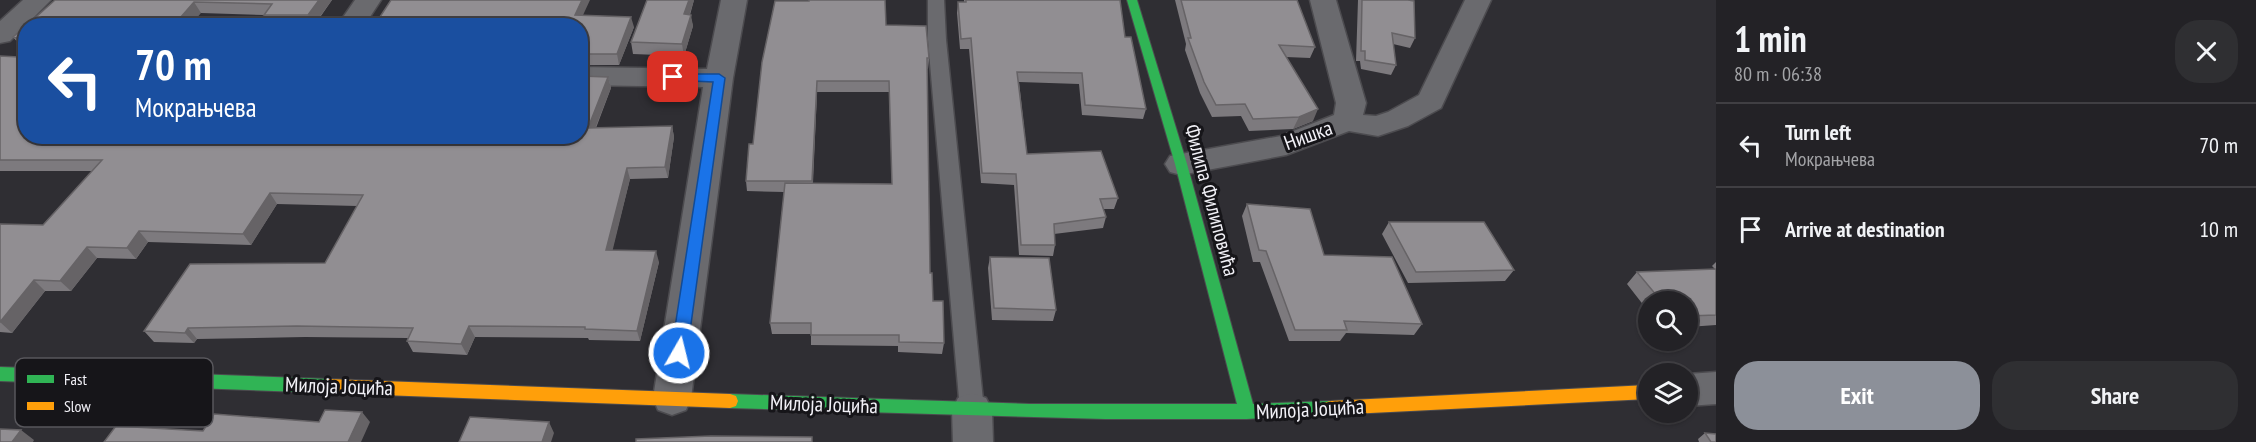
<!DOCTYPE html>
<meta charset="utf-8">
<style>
body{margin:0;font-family:"PT Sans Narrow",sans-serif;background:#2f2f32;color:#f1f3f6;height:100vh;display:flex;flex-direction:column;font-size:22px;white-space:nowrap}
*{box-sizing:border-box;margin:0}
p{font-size:20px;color:#a3a4a7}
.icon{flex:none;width:33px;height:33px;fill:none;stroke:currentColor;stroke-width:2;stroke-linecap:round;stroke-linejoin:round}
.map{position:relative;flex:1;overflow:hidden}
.sheet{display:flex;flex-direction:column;background:#232226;width:540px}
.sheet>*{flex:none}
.top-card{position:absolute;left:18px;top:18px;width:570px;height:126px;border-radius:24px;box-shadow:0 2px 4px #0004,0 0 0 2px #403f43;background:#1a4fa0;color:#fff;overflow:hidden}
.fabs{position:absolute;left:1638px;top:291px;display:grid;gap:12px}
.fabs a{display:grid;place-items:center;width:60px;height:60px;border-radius:50%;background:#232226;box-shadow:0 2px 4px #0004,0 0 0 2px #403f43;font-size:30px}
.pin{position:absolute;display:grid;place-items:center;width:51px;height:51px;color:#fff;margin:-26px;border-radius:12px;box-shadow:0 3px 9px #0006}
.me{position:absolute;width:66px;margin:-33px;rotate:8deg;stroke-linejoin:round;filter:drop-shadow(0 0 4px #0008)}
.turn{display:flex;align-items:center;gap:21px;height:126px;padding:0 18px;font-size:27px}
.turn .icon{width:78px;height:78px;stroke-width:2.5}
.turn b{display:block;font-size:42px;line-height:51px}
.round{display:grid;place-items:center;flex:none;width:63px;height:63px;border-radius:24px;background:#2f2f32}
.head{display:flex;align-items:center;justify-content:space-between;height:102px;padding:0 18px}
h1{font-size:36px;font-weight:800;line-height:45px}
.action{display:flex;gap:12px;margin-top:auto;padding:12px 18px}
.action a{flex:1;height:69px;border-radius:24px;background:#8c9099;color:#fff;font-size:24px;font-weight:800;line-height:69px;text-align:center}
.action a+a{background:#2f2f32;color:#f1f3f6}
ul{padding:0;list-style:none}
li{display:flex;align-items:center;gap:18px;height:84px;padding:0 18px;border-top:2px solid #403f43}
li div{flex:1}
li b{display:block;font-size:22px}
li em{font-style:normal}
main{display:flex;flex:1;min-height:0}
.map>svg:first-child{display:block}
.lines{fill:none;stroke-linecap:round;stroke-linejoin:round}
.lane-casing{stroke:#4c4b4f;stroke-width:3}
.street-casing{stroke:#4c4b4f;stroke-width:3}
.fast-casing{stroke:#4c4b4f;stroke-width:2}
.slow-casing{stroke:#4c4b4f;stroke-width:2}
.lane{fill:#6a6a6e;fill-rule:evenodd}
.street{fill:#6a6a6e;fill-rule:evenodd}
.fast{fill:#30b455;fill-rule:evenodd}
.slow{fill:#ff9f0a;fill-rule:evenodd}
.wall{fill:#7d7a7e;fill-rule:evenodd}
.shaded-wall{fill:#666366}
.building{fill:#918e92;stroke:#666366;stroke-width:1.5}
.route{fill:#1a73e8;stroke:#114b97;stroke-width:1.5}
.labels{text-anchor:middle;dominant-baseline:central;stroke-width:6;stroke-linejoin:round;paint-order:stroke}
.street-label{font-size:21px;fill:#f2f1f7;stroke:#161519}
.key{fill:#161519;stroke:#58575c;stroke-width:1.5}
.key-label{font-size:16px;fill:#f2f1f7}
</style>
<main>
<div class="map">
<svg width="1716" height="442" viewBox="0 0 1716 442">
<rect width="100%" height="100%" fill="#2f2e33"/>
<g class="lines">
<defs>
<path id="lane" d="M928,0H944L946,40L984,410L981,418L972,421L963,418L960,410L928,40Z"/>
<path id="street" d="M23,0H51L10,41L0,43V21Z
M355,0H381L364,26H337Z
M721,0H747L733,78L691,398L686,410L672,415L658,410L653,398L703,87L580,85V67L707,69Z
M1310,0H1336L1366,103L1363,115L1376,116L1388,112L1419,95L1465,0H1491L1441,108L1408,126L1378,136L1349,131L1286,155L1181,175L1170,172L1165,164L1170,156L1281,136L1334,115L1336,103Z
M1716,372V404L1688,406V374Z
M972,393L986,398L992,410L993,442H953L952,410L958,398Z"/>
<path id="fast" d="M1127,0H1137L1187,164L1253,404L1330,401L1336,403L1338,408L1336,413L1247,419H1105L730,408L724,406L722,401L724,396L730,394L1030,404H1237L1175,164Z
M0,367L328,379L334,381L336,386L334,391L328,393L0,381Z"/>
<path id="slow" d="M328,379L730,394L736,396L738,401L736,406L730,408L328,393L322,391L320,386L322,381Z
M1648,385V399L1330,415L1324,413L1322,408L1324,403L1330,401Z"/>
</defs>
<use href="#lane" class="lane-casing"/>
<use href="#street" class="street-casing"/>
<use href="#fast" class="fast-casing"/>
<use href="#slow" class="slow-casing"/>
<use href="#lane" class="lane"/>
<use href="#street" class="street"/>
<use href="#fast" class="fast"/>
<use href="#slow" class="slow"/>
</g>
<path class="wall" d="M55,0H332L314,26L270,25L264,15L201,13Z
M694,0L690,15L693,26L684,56L633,54L631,42Z
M964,0H1120L1125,37L1146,109L1143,119L1082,115L1079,84L1019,82L1027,154L1118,198L1114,209H1103L1106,217L1103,228L1054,234L1055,245L1053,256L1019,255L1014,185L981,183L969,49H960L957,13L958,2H964Z
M1175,0H1297L1315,47L1310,58L1286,57L1313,121L1293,129L1249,131L1241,116L1212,117L1200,93L1185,50L1186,44Z
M1358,0H1408L1415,38L1410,48L1393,44L1396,65L1391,75L1361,69L1360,61H1356Z
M583,15L634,27L619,65H580V26Z
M886,25L929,58L928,69H927L930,273L933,301L944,343L942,354L898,352V346L811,345V334H772L770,323L784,192L747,191L746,181L753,144L762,62ZM817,92H889L892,184L813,183Z
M26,26V136L277,141L608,77L611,88L596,128L672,126L674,137L668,178L630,179L612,250L659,262L640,341L589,340L588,338L475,337L467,355L413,352L407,341L408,338L305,337L197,339L194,343L154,342L144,331L325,263L357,206L277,204L251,245L148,242L136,259L97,258L71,291H45L12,333L0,332V224L43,225L92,171H0V56L19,57V44L13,37Z
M1247,204L1324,255L1422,324L1414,335L1346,333L1340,341H1289L1260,262H1253L1242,216Z
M1389,222L1514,270L1505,281L1408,283L1382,234Z
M990,257L1056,310L1053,321L992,320L988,268Z
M1716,262V325L1688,327V302H1648V311L1627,284L1637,272L1715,269L1712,266Z
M1705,433L1716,442H1699L1698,439Z"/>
<path class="shaded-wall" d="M319,0H332L313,26L308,15Z
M582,0H590L578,26L575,15Z
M689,0H694L686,26L684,14Z
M194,2L201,13L190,26H173Z
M691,15L693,26L684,56L682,44Z
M631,17L634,27L619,65L617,54Z
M608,77L611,88L591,139L588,128Z
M817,81V92L812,192V181Z
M1318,109L1313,121L1293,129L1299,117Z
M672,126L674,137L668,178L665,167Z
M627,168L630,179L610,261L606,250Z
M270,193L277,204L251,245L243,234Z
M139,231L148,242L136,259L127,248Z
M87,247L97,258L71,291L60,281Z
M656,251L659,262L640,341L637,331Z
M34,280L45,291L12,333L0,322Z
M469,326L475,337L467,355L461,344Z
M188,328L197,339L194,343L185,333Z
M362,412L370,422L361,442H348Z
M549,422L554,433L551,442H542Z
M21,430L34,440L33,442H12Z"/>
<path class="building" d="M55,0H319L308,15H264L272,4L194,2L173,26H26Z
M391,0H582L575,15L631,17L617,54H580V26H374Z
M647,0H689L684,14L691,15L682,44L631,42Z
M809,0H885L886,25L926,26L929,58H927L930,273H932L933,301H943L944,343L899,342V335H811V323H770L785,183L892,184L889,81H817L812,181H746L749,144H753L762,62L775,1H809Z
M966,0H1120L1125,37H1131L1146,109L1085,105L1082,73L1017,72L1027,154L1101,151L1118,198L1100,199L1106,217L1054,224L1055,245H1021L1016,174L982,173L971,38L961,39L958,2H966Z
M1181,0H1297L1315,47L1279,45L1318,109L1299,117L1253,119L1245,104L1216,105L1204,82L1188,38H1191Z
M1362,0H1408L1414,1L1415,38L1392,33L1396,65L1365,60V51H1361Z
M26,26V136H271L277,141L280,136H580V76L608,77L588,128L672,126L665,167L627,168L606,250L656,251L637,331L585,329V327L469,326L461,344L407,341L413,328L297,326L188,328L185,333L144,331L190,264L325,263L363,195L270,193L243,234L139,231L127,248L87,247L60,281L34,280L0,322V224L43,225L102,160H0V56L19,57L20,39L13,37Z
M1247,204L1310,209L1324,255L1392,257L1422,324L1344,321L1347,330H1295L1266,251L1259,250Z
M1389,222H1484L1514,270L1416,272Z
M990,257L1049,258L1056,310L994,308Z
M1716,269V315L1688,316V302H1662L1637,272Z
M325,410L362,412L348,442H104L116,426L203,431L214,414L319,422Z
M470,417L549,422L542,442H459Z
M0,429L21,430L12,442H0Z
M1705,433L1716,434V442H1711Z
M711,436L812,437V442H636V439Z"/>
<path class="route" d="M673,74H719L725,78L687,353L685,357L679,359L674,357L671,353L713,82L669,80L667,77Z"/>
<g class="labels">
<g class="street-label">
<text transform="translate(1308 135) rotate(-20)">Нишка</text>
<text transform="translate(1212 200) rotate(75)">Филипа Филиповића</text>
<text transform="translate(339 386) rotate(2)">Милоја Јоцића</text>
<text transform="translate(824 404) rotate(2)">Милоја Јоцића</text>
<text transform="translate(1310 409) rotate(-3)">Милоја Јоцића</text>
</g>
</g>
<rect x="15" y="358" width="198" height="69" rx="9" class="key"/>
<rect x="27" y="375" width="27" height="8" fill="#30b455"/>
<rect x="27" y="402" width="27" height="8" fill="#ff9f0a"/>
<g class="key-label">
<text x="64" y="385">Fast</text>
<text x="64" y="412">Slow</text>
</g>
</svg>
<div class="fabs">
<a><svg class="icon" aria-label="search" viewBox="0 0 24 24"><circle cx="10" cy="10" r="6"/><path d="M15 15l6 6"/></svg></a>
<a><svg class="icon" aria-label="layers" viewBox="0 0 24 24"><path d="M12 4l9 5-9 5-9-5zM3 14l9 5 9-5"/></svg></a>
</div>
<div class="pin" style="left:673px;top:77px;background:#d93025"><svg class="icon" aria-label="arrive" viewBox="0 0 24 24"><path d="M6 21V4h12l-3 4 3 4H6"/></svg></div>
<svg class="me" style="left:679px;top:353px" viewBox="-20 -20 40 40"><circle r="17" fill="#1a73e8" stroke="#fff" stroke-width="3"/><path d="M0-11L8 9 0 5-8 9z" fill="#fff"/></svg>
<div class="top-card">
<div class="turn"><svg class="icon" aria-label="left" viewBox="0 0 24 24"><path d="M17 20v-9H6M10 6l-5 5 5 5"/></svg><div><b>70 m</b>Мокрањчева</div></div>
</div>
</div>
<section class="sheet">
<div class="head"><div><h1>1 min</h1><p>80 m · 06:38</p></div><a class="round"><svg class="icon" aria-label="close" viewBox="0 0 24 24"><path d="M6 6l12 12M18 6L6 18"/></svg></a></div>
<ul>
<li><svg class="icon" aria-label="left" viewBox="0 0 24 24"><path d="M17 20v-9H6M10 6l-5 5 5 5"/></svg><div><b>Turn left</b><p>Мокрањчева</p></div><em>70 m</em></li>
<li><svg class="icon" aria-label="arrive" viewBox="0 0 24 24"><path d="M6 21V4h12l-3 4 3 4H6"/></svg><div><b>Arrive at destination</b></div><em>10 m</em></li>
</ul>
<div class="action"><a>Exit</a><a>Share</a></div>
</section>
</main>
